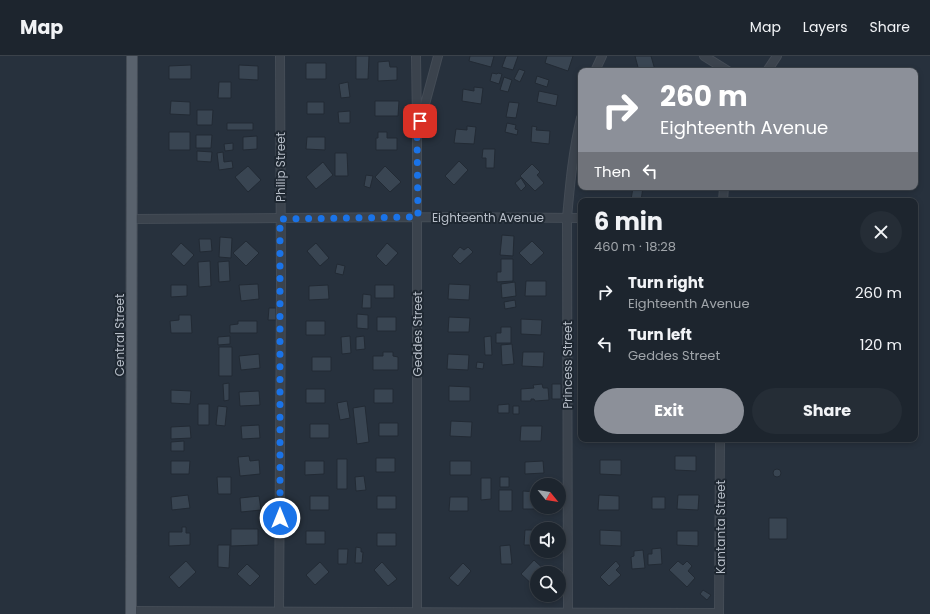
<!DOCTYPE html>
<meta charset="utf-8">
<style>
body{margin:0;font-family:Poppins,sans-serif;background:#252d36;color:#f1f3f6;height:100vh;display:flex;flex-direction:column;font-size:15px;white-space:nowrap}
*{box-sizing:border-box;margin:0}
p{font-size:13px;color:#a0a5aa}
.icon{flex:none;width:22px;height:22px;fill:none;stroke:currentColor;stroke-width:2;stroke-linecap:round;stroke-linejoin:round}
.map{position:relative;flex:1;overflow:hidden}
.side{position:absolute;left:578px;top:142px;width:340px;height:244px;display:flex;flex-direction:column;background:#1d252e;border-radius:8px;box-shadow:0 2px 6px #0003,0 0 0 1px #3b424a}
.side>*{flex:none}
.top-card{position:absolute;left:578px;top:12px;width:340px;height:122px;border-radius:8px;box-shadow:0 2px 6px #0003,0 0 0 1px #3b424a;background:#8c9099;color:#fff;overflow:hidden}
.needle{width:26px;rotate:120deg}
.tools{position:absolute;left:530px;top:422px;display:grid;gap:8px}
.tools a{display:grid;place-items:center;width:36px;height:36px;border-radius:50%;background:#1d252e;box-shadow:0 2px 6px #0003,0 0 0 1px #3b424a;font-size:20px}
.pin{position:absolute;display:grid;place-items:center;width:34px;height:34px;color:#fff;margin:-17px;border-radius:8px;box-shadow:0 2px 6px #0006}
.me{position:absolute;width:44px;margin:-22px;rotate:0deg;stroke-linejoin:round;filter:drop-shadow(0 0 3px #0008)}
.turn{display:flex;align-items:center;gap:14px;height:84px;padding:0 16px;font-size:18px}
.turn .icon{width:52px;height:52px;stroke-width:2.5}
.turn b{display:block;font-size:28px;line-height:34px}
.then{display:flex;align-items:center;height:38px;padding:0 16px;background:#0003;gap:8px;font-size:15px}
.round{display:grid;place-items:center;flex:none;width:42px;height:42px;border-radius:21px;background:#252d36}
.headline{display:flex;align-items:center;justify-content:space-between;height:68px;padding:0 16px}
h1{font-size:24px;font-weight:700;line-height:30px}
.primary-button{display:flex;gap:8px;margin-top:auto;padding:8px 16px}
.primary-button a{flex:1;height:46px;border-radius:24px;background:#8c9099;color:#fff;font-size:16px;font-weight:700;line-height:46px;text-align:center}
.primary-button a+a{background:#252d36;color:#f1f3f6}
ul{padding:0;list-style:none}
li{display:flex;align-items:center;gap:12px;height:52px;padding:0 16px}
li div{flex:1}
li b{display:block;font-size:15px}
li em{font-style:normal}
header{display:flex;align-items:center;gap:24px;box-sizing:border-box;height:56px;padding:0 20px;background:#1d252e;border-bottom:1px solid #3b424a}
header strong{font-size:19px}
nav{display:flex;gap:22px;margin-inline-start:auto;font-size:14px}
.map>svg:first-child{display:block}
.building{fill:#394552;stroke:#222a34}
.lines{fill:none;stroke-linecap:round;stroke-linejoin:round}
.minor-casing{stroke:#444c56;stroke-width:10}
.major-casing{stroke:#444c56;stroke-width:12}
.minor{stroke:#3b434d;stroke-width:8}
.major{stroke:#59626d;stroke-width:10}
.route{stroke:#1a73e8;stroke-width:7;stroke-dasharray:0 12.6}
.labels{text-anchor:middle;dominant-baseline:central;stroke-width:4;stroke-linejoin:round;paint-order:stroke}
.street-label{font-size:12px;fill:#b7bec8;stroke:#1f2832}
</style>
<header>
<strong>Map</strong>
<nav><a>Map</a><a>Layers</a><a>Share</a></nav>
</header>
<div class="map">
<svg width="930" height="558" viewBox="0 0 930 558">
<rect width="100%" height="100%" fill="#27313d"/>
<path class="building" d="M356,0H369L368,23H356Z
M470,0H494L491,11L469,5Z
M506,0H518L513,14L502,11Z
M547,0H573L568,15L545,7Z
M635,0H651L655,14L651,15H639Z
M389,5L390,11H397V24L378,25V6Z
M306,7H326V23H306Z
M191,9V23H169V10Z
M239,9L258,10V24L239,23Z
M519,13L525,15L520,26L514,23Z
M492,17L497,18L498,17L502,18L499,28L490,25Z
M537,20L549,24L547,31L535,27Z
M504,21L512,24L508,36L500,34Z
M219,26H231V42H218Z
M348,26L350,41L341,42L339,28Z
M474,31L483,32L481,48L462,45L463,33L474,35Z
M539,35L558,39L556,50L537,46Z
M171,45L190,46V59L170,58Z
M375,45H399L398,60H375Z
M307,46H324V58H307Z
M509,46L519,47L516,62L506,61Z
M197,54H213L212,69H197Z
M350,55V67H339L338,56Z
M227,67H253V74H227Z
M507,67L516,69L515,73L518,74L517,79L505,76Z
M467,70L476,71L474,88L454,87L456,73L467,74Z
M532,70L537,71L536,74L550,75L549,88L531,86Z
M169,76H190V94H169Z
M378,76H387V82H397V94H376V82H378Z
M196,79H212L211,92H196Z
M257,80V93L243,94V81Z
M307,81H325V94L306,93Z
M233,87V94L225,95L224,88Z
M483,93H495L494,112H486V102H482Z
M197,95L212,96L211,106L197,105Z
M223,96L224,106L232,105L233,112L219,114L217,97Z
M335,97H347L348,120H335Z
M459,105L468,114L454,129L445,120Z
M323,106L333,119L316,133L306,121Z
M532,108L540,116L537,119L544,127L535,135L520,120Z
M248,110L261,124L248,136L235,121Z
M385,110L401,126L390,136L375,121Z
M366,119L373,120L370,132L364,130Z
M521,122L526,130L521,135L515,127Z
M633,131H643L641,145L631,144Z
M502,179L514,180L513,200L500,199Z
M220,181L232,182L231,202L219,201Z
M199,183H211L212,195L200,196Z
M246,185L259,197L246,210L233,197Z
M532,185L544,197L531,209L519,197Z
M181,187L194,199L184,210L171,198Z
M316,187L329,202L320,210L307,195Z
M387,187L398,197L386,210L376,200Z
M460,191L464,194L468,191L473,196L460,208L452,200Z
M501,203H513V225L497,226V216H501Z
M210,205L211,230L199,231L198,206Z
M229,205L230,225L219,226L218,206Z
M337,208L345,210L343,219L335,217Z
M526,225H546V240H525Z
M515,226L516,240L502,242L501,228Z
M258,228L259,243L241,245L239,229Z
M449,228L470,229L469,244L448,243Z
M171,229H187V240L171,241Z
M328,229L329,243L309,244V230Z
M375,229H394V242H375Z
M363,238L371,239V252H362Z
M515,244L516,251L505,253L504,246Z
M269,252H276V264H268Z
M357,258L368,259V273L357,272Z
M179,259H191L192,277H171L170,265L179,264Z
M377,261H396V275H377Z
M449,261L470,262L469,276H448Z
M521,263L542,264L541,279L521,278Z
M238,265H257V277H230V269L238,268Z
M306,265H325V279H306Z
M501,271H511V287H496V277H501Z
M230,280V288L218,289V281Z
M350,280L351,297L342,298L341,281Z
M364,280L365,293L356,294V281Z
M491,280L492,299H485L484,281Z
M512,288L514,308L502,309L501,289Z
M219,291H232V320H219Z
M383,296H393V300L398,301V314H373V300H383Z
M523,296H544L543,311L522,310Z
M259,298L260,312L241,314L239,300Z
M448,298L469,299L468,314L447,313Z
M312,301H331V315H312Z
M477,306L484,307L483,313L476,312Z
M229,327V344L224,345L223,328Z
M542,328L543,332H548L549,344L535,345L534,343H531V345H521V333L534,332L533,329Z
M552,328H561V343H552Z
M449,330L470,331V345H449Z
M306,333H325V347H306Z
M374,333H393V347H374Z
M171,334L191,335L190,348L171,347Z
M259,335L260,349L240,350L239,336Z
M347,345L350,362L340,364L337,347Z
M198,348H209V369H198Z
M509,348V357H498V349Z
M218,350L227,351L225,370L216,369Z
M365,350L369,386L357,388L353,352Z
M513,350H519V358H513Z
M451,365L472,366L471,381L450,380Z
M379,367H398V380H379Z
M310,368H329V382H310Z
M259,369L260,382L242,383L241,370Z
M190,370L191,382L171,383V371Z
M521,370H542L541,385H520Z
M184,385V395H171V386Z
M249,400L250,405L259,404L260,418L240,420L238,401Z
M675,400H696V415L675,414Z
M376,402H395V416H376Z
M337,403H347V433H337Z
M600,404H621V419L600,418Z
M171,405H190L189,418H171Z
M305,405H324V418L305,419Z
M450,405H471V419H450Z
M543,405L544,417L525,418V406Z
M773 417a4 4 0 1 1 8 0a4 4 0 1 1-8 0Z
M364,420L366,434L356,435L355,421Z
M217,421H231V438H218Z
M500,421H509V431H500Z
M481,422H491V443L481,444Z
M499,434H512V455H499Z
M523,435L537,436V451H539V453H523Z
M188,439L190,452L172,454L171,441Z
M599,439L619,440V454H598Z
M678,439H699L698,454L677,453Z
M259,440L261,454L241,456L240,442Z
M310,440H329V454H310Z
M377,440H396V453H377Z
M450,441H468V455H449Z
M652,441H665V453H652Z
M769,462H787V483H769Z
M182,471H186V477H190V489L169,490V476H182Z
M231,473H258V489L231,490Z
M525,474H537V489H524Z
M600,474L621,475V490L600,489Z
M306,475H325V488H306Z
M677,475H698V490L677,489Z
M377,477H396V490H377Z
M218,489H230L229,512L218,511Z
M510,489L512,508H501L500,490Z
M356,491L361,492V496H363L362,507H355Z
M661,492L662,508L648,509V498H652V493Z
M338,493H348L347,508H338Z
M643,494L645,512L632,513L631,501L634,500V495Z
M534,504L548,517H537V529L535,531L521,518Z
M186,505L196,516L179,532L169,521Z
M616,505L620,510L616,514L621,519L609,530L600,521Z
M678,505L683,509L687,505L692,510L688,515L695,522L687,531L669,514Z
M320,506L329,516L315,529L306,519Z
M382,506L397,523L388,530L374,514Z
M463,507L471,515L458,530L449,522Z
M247,508L260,520L250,530L237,518Z
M703,534L711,539L707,544L700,538Z"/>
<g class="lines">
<defs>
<path id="minor" d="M416,0L417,67
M704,0L728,15
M595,15L602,0
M767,15L777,0
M723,145L724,131
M132,163L418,161L581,162
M131,555C327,557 523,556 719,557
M279,558L281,226L280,0
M417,558V78L438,0
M568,558L567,162C570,128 573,95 581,62
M719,558L720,383"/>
<path id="major" d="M131,558L132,0"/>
</defs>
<use href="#minor" class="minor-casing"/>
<use href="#major" class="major-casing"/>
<use href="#minor" class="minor"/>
<use href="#major" class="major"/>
</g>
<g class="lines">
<path class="route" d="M280,462V163L418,161L417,78L420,65"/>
</g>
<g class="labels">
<g class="street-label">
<text transform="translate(280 111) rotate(-90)">Philip Street</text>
<text x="488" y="161">Eighteenth Avenue</text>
<text transform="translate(417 278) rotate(-90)">Geddes Street</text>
<text transform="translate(119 279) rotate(-90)">Central Street</text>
<text transform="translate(567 309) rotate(-90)">Princess Street</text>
<text transform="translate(720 471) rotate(-90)">Kantanta Street</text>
</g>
</g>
</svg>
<div class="tools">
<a><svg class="needle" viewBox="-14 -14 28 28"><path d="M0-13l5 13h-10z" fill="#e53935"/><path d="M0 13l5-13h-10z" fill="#a0a5aa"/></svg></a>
<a><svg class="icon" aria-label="sound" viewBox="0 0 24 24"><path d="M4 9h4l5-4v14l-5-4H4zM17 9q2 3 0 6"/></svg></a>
<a><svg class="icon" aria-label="search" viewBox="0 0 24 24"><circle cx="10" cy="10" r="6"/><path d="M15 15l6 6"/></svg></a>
</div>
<div class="pin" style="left:420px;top:65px;background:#d93025"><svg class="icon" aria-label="arrive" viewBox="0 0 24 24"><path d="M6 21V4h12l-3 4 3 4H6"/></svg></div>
<svg class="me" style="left:280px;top:462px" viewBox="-20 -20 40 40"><circle r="17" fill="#1a73e8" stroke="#fff" stroke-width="3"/><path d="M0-11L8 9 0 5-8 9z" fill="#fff"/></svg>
<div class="top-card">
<div class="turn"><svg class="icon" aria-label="right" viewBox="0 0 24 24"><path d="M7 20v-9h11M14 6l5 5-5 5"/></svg><div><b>260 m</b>Eighteenth Avenue</div></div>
<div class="then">Then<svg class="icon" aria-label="left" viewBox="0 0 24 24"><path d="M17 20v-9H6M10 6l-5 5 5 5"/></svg></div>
</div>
<section class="side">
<div class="headline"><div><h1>6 min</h1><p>460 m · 18:28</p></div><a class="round"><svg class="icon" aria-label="close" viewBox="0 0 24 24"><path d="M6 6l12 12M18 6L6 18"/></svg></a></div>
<ul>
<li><svg class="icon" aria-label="right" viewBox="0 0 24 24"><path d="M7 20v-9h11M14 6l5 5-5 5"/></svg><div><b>Turn right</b><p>Eighteenth Avenue</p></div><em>260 m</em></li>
<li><svg class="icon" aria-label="left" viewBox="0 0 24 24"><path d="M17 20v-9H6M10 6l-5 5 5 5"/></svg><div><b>Turn left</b><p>Geddes Street</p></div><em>120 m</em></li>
</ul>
<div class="primary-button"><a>Exit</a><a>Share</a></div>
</section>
</div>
